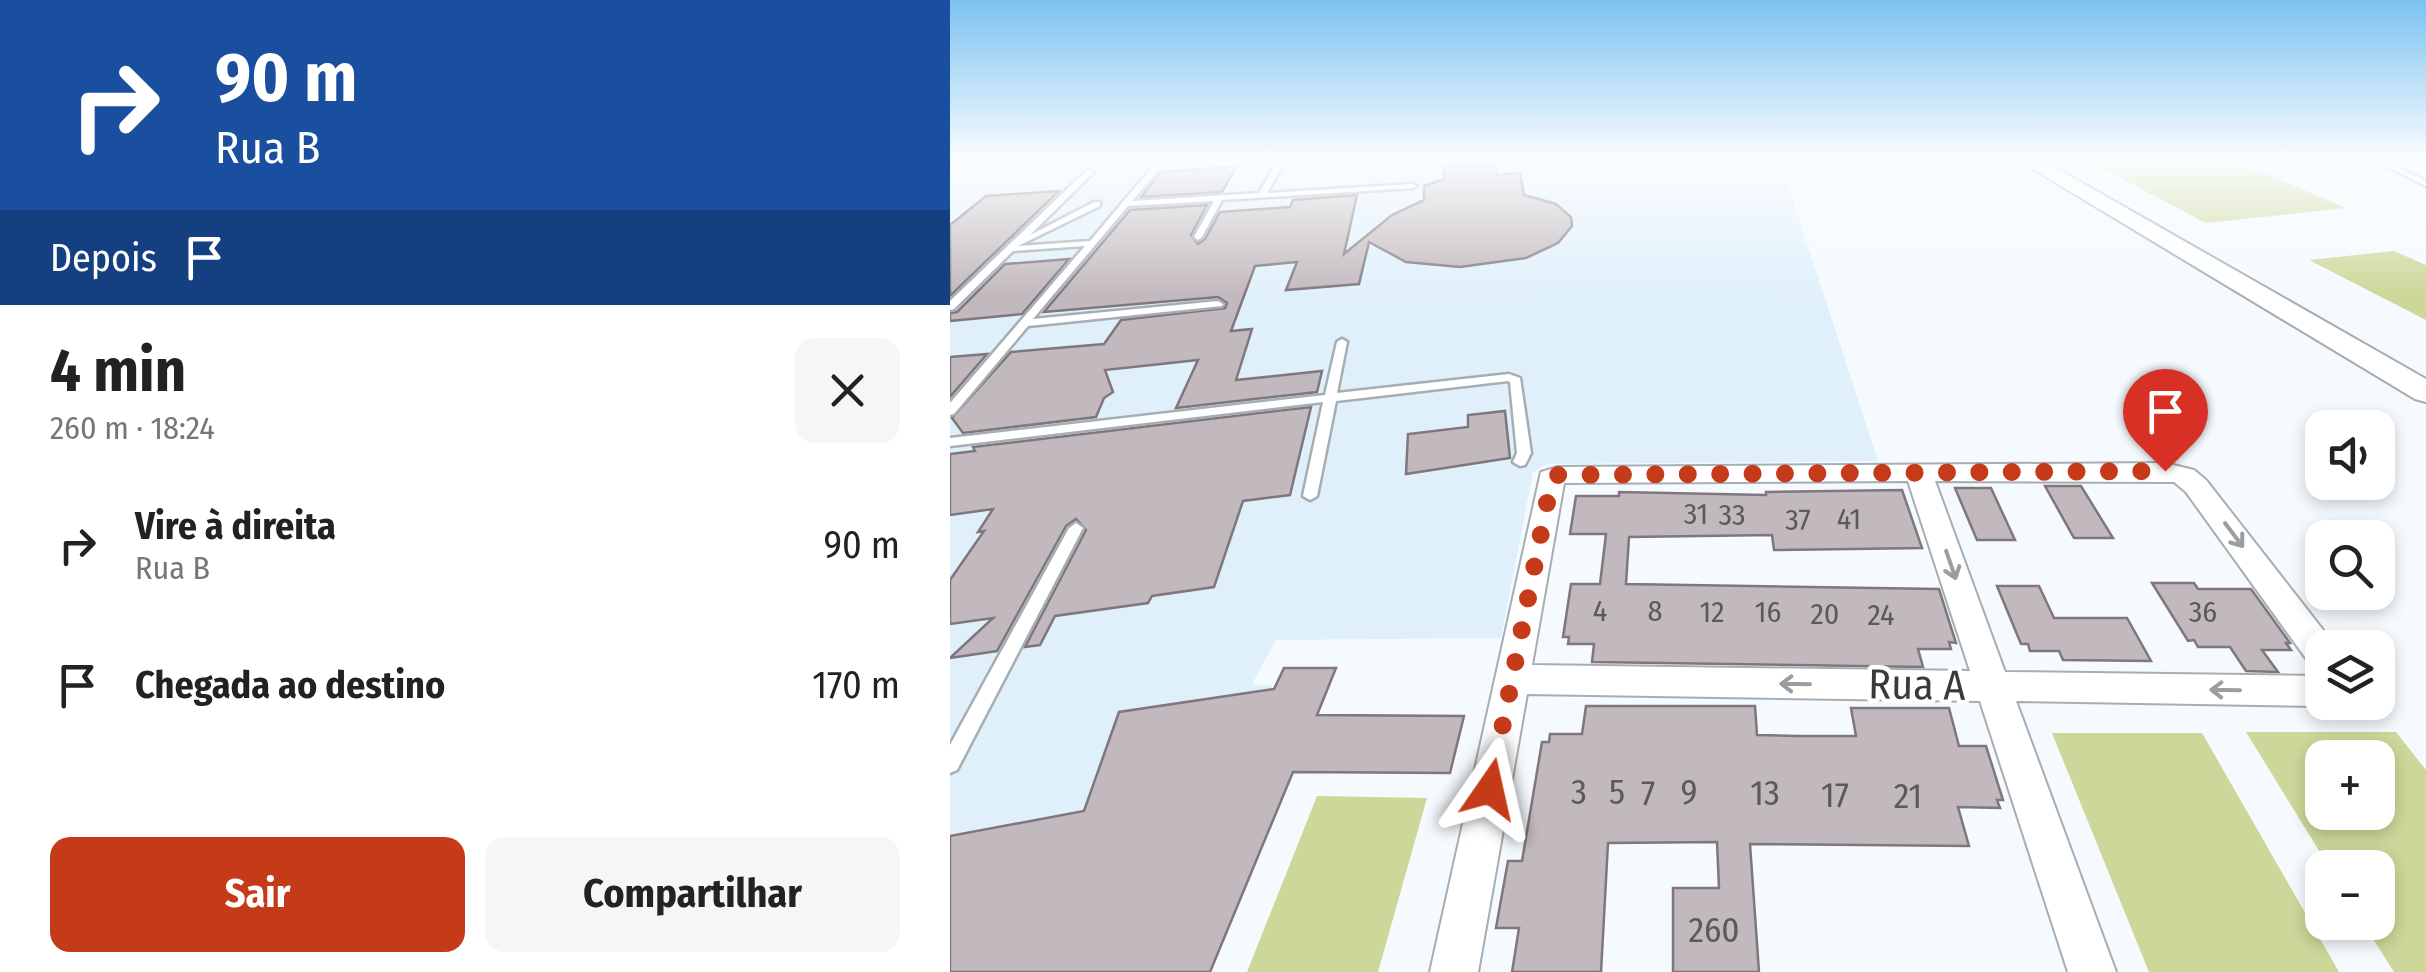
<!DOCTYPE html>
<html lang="pt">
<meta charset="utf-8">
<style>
body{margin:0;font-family:"Fira Sans Condensed",sans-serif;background:#f6f6f6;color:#222;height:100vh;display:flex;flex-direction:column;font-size:38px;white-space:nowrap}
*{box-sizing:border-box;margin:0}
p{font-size:32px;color:#767676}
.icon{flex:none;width:55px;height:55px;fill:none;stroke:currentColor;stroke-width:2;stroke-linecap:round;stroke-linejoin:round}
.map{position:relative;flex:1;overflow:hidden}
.drawer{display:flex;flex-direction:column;background:#fff;width:950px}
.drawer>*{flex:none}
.guide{background:#1a4fa0;color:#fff;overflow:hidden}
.tools{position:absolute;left:1355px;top:410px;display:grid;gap:20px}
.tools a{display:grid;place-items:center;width:90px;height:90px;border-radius:20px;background:#fff;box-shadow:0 5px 15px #0003;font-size:50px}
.pin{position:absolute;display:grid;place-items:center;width:85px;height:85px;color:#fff;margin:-102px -42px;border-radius:50% 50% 50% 0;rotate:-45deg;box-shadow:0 0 10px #0007}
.pin .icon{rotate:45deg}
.me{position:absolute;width:110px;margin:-55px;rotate:11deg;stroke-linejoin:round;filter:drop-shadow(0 0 8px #0008)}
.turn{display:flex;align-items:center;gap:35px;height:210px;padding:0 50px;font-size:45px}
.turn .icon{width:130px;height:130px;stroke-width:2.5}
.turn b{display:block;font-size:70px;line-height:85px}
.then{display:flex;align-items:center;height:95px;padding:0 50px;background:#0003;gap:20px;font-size:38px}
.round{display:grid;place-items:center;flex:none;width:105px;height:105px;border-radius:20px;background:#f6f6f6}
.headline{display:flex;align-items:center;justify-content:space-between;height:170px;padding:0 50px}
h1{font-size:60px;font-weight:700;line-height:75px}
.primary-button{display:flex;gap:20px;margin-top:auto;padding:20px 50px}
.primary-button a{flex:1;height:115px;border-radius:20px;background:#c53b1a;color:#fff;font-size:40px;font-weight:700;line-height:115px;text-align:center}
.primary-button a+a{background:#f6f6f6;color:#222}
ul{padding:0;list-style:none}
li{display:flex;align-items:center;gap:30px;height:140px;padding:0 50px}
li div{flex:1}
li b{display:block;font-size:38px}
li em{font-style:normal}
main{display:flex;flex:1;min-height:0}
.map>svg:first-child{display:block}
.built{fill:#e0f0fb}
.green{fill:#cdd799;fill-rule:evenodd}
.building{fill:#c2b9be;stroke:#7f777c;stroke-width:2.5}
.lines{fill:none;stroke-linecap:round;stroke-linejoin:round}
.lane-casing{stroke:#a6aeb4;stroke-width:5}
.street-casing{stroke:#a6aeb4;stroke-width:4}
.secondary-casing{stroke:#a6aeb4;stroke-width:4}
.lane{fill:#fff;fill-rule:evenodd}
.street{fill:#fff;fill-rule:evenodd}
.secondary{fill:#fff;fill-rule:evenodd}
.oneway{stroke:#9b9d9e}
.route{stroke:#c53b1a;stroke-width:18;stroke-dasharray:0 32.4}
.labels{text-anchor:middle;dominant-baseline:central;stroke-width:9;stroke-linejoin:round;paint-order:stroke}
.number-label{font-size:30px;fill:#5a5a5d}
.near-number-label{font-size:35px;fill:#5a5a5d}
.near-street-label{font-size:42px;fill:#373b3d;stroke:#fff}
</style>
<main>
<section class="drawer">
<div class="guide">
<div class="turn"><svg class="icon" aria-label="right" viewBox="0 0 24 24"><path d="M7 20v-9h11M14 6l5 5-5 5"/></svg><div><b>90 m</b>Rua B</div></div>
<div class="then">Depois<svg class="icon" aria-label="arrive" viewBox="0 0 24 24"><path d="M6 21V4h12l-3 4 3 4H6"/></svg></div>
</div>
<div class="headline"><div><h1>4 min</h1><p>260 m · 18:24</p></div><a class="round"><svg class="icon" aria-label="close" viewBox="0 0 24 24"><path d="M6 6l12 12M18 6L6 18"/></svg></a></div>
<ul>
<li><svg class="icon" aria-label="right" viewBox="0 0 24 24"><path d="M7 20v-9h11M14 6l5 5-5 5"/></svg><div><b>Vire à direita</b><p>Rua B</p></div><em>90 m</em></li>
<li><svg class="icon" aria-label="arrive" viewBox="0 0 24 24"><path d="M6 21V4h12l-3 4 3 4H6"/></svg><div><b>Chegada ao destino</b></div><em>170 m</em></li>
</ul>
<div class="primary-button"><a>Sair</a><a>Compartilhar</a></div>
</section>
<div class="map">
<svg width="1476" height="972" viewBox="0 0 1476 972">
<rect width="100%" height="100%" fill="#f5fafe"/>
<path class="built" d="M0,160H830L928,461L597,464L583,472L551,638L326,640L302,684L322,686L184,972H0Z"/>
<path class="green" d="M1136,160H1283L1396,208L1256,223Z
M1444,251L1476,265V320L1359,260Z
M1296,732H1446L1476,770V972H1444L1413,923L1428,922V868L1379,867ZM1372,758H1428V812H1372Z
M1102,733H1252L1389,972H1199Z
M367,796L477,798L428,972H297Z"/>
<path class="building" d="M546,163L547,175L570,173L574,195L606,204L621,217L622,226L608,243L576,258L510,267L456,262L419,242L409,284L336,290L347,262L305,266L281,331L302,329L286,380L372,371L367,392L226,408L248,360L155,370L163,392L154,398L146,417L13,433L2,418L61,352L154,344L171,320L275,308L277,303L268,297L94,312L180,210L257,205L241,235L248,244L255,239L270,212L340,207L343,200L407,195L394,254L442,215L474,200V186L494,179V167Z
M286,167L272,192L191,197L211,172Z
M109,191L31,266L0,296V225L36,196Z
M119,259L72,314L0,321V313L7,312L55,264Z
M37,354L0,397V357Z
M361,407L340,495L293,501L264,587L202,596L198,603L105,616L90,645L75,647L136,530L126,519L116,526L47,651L0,658L43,618L0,624V580L34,531L28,532L43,509L0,515V454L25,451L23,447Z
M555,411L560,458L456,474L458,434L518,427V415Z
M1095,486H1131L1163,538H1124Z
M1005,488H1041L1065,540H1027Z
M952,490L972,548L824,550L822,535L679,537L676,584L989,589L1006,643L999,642L1001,649H968L973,667L642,662L644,644H618L619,637H613L621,584H650L656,534H620L626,496H669V492L816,495V492Z
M1202,583H1244L1248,589H1301L1340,643H1336L1341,650H1312L1328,672L1296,671L1280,647H1248L1244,640L1238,641Z
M1047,586H1089L1104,618H1177L1201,661L1113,660L1109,651H1080L1078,644H1071Z
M334,668H386L367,715L514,716L500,773L343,772L260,972H0V836L134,811L169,712L324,689Z
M636,706H805L807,735L847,736H906L901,708H999L1009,746H1036L1053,800H1047L1050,808L1008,807L1019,846L800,844L809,972H723V888H769L767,842L658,843L651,972H562L569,928H546L558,861H572L592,742H599L600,734H632Z"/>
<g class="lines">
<defs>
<path id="lane" d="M328,160H335L317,193L463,184L467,186L463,188L272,200L252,237L248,240L244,237L264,201L178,206L83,319L268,301L273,304L272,306L78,326L4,414L0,415V403L135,246L63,251L4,309L0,310V301L137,170L144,172L80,235L144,202H150V206L68,246L140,241L203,166L210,168L182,201L309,193Z
M1424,160H1433L1476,181V186Z
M392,339L397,342L387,393L559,374L570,378L581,453L575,465L570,466L563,462L567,453L560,382L558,381L386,401L367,496L360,500L353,496L373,402L0,446V438L375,395L387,342Z
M126,523L133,528L7,770L0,773V745L119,528Z"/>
<path id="street" d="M1215,463L1244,470L1256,480L1384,644L1386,648H1372V667L1360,664L1236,492L1224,482L985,481L1055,672L1372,676V702H1382L1372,706L1066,701L1166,972H1118L1030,701L577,694L528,972H480L591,472L608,467ZM958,481L1020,671L582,665L614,483Z"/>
<path id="secondary" d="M1068,160H1092L1476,379V402L1465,399Z"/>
</defs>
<use href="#lane" class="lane-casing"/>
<use href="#street" class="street-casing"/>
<use href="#secondary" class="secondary-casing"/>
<use href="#lane" class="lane"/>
<use href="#street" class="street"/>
<use href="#secondary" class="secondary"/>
</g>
<defs><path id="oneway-shaft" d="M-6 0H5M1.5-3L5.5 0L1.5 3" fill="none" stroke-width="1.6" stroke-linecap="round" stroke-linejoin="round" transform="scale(2.5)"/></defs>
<g class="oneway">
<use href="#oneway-shaft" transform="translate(1284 535) rotate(53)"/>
<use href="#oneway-shaft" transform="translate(1001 565) rotate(71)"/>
<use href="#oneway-shaft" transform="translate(845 684) rotate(-179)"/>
<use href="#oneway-shaft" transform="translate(1275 690) rotate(-179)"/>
</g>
<linearGradient id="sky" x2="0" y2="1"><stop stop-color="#7cc2f0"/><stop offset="0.54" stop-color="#fafdff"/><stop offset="1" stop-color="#fafdff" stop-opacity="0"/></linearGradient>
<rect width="1476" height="296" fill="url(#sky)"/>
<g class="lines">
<path class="route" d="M540,789L602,478L608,475L1215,471"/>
</g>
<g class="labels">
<g class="number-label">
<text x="746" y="514">31</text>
<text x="782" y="515">33</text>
<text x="899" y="519">41</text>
<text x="848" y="520">37</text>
<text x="650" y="611">4</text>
<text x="705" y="611">8</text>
<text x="762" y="612">12</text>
<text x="818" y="612">16</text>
<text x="1253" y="612">36</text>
<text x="875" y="614">20</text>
<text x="931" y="615">24</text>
</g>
<g class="near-number-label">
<text x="629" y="792">3</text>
<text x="667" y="792">5</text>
<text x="739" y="792">9</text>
<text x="698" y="793">7</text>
<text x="815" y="793">13</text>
<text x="885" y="795">17</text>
<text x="958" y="796">21</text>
<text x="764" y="930">260</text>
</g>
<g class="near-street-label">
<text transform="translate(967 685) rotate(1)">Rua A</text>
</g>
</g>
</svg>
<div class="tools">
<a><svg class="icon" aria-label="sound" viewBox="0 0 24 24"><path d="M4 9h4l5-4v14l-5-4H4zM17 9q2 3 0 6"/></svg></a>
<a><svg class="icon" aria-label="search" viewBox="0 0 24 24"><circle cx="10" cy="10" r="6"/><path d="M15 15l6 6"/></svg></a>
<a><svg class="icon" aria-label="layers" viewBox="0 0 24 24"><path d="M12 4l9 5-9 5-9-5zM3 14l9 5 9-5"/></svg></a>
<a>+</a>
<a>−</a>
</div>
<div class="pin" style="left:1215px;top:471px;background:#d93025"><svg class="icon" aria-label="arrive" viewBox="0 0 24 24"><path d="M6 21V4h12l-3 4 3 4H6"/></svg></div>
<svg class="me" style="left:540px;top:789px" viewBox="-20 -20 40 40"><path d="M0-17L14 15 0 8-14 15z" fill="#c53b1a" stroke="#fff" stroke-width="4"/></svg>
</div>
</main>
